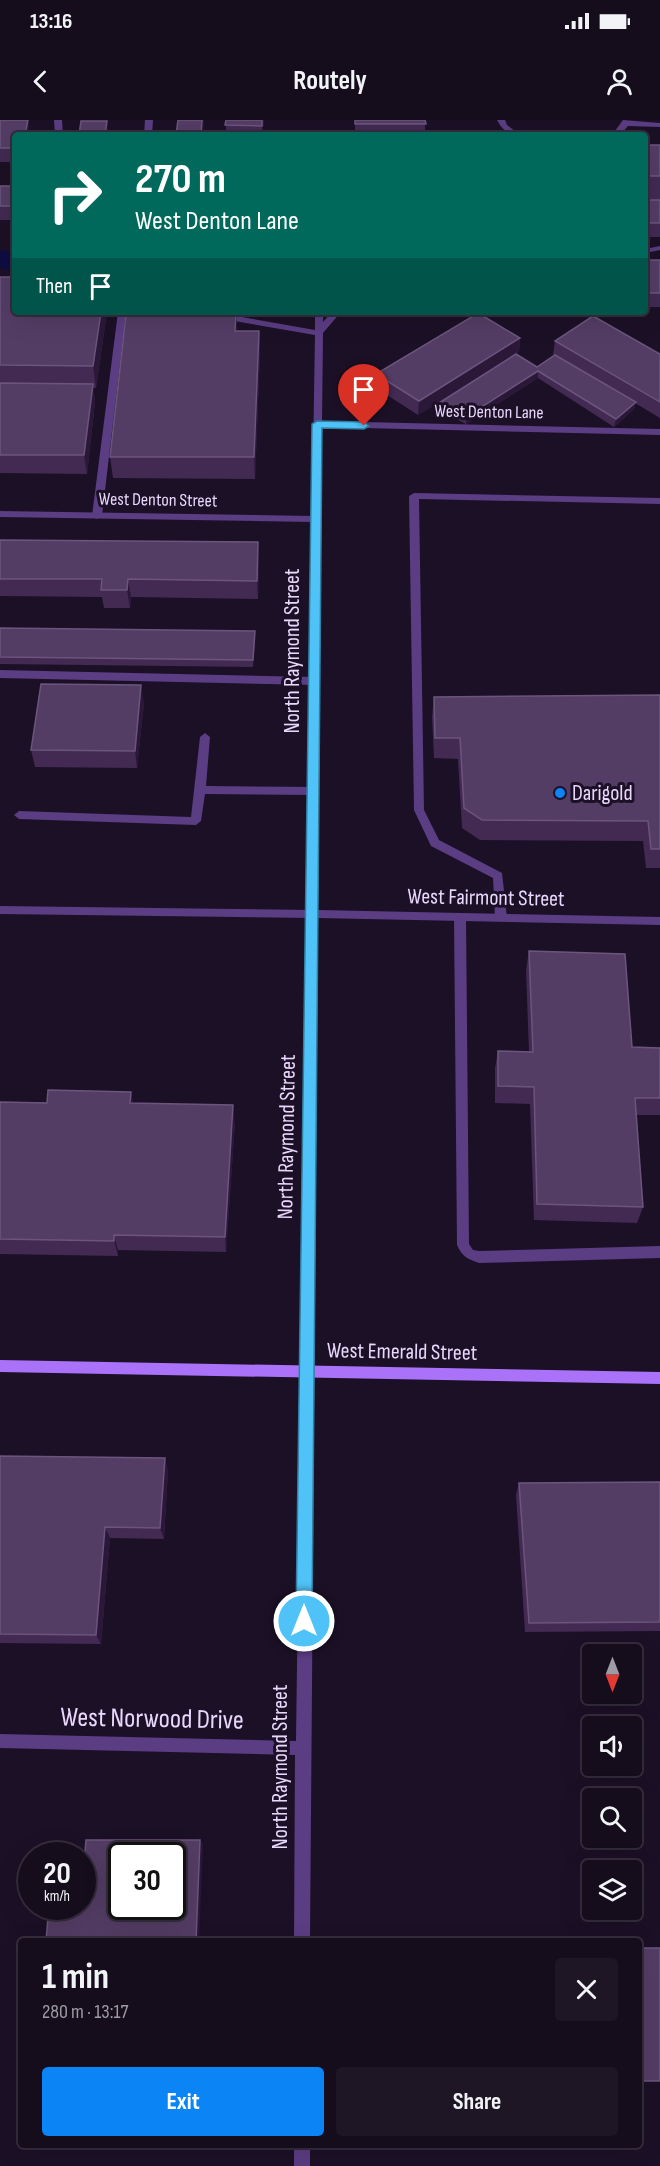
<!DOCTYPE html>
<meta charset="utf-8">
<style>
body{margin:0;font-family:"Sofia Sans Condensed",sans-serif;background:#1e1525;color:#f1f3f6;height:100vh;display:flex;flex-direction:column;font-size:22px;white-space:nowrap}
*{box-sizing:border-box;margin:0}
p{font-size:20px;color:#9d9ba3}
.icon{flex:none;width:33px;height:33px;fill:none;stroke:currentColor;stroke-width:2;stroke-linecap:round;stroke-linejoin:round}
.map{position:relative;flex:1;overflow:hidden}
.drawer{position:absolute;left:18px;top:1818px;width:624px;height:210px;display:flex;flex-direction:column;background:#150c1c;border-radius:6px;box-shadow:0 6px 24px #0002,0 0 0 2px #342c3b}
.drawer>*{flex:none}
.guide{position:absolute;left:12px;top:12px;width:636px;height:183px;border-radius:6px;box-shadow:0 6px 24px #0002,0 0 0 2px #342c3b;background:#00695c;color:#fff;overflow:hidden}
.needle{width:39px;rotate:180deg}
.controls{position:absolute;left:582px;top:1524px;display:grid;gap:12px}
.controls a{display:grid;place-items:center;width:60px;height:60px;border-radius:6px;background:#150c1c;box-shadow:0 6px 24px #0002,0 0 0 2px #342c3b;font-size:30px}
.speed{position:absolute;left:18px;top:1722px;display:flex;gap:12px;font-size:30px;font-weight:700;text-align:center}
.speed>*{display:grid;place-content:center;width:78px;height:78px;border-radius:50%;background:#150c1c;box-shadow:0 6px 24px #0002,0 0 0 2px #342c3b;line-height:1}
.speed small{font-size:15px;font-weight:400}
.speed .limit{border:3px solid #111;border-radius:9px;background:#fff;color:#111}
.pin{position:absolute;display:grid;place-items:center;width:51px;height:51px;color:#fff;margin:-62px -26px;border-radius:50% 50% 50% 0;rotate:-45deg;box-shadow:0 0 6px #0007}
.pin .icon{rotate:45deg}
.me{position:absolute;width:66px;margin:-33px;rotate:0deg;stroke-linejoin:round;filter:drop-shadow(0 0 4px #0008)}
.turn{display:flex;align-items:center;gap:21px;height:126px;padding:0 24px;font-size:27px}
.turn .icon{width:78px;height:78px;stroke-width:2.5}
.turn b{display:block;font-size:42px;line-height:51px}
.then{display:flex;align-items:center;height:57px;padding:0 24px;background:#0003;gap:12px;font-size:22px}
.round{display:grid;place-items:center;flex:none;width:63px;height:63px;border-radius:6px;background:#1e1525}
.summary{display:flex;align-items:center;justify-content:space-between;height:102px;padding:0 24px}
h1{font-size:36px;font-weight:700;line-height:45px}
.button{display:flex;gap:12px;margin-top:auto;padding:12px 24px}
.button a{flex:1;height:69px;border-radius:6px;background:#0b84f5;color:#fff;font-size:24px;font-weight:700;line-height:69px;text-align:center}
.button a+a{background:#1e1525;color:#f1f3f6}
.status{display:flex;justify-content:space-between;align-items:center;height:42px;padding:0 30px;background:#150c1c;direction:ltr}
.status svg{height:16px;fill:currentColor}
header{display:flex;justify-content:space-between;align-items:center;height:78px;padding:0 24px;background:#150c1c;font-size:27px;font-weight:700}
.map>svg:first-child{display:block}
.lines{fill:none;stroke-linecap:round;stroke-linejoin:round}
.canal{fill:#0e0d43;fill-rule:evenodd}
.service{fill:#5b3d83;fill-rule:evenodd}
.minor{fill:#5b3d83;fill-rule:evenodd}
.secondary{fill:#aa72f9;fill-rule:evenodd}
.wall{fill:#422a53}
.shaded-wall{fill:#2b1839}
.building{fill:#543d65;stroke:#6b557d;stroke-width:1.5;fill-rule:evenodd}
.route{fill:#4fc3f7;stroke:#337fa1;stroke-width:1.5}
.poi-dot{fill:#0b84f5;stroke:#1c1026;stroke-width:2}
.labels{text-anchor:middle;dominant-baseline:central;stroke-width:6;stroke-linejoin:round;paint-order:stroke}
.far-street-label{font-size:18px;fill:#ead7fd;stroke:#1c1026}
.street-label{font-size:22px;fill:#ead7fd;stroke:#1c1026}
.poi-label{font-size:22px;fill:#ead7fd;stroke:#1c1026;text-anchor:start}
.near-street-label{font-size:27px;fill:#ead7fd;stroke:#1c1026}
</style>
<div class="status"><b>13:16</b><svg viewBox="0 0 49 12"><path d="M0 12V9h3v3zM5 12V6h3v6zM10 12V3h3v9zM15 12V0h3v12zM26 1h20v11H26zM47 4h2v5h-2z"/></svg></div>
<header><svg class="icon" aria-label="back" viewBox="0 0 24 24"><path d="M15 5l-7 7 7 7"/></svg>Routely<svg class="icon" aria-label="person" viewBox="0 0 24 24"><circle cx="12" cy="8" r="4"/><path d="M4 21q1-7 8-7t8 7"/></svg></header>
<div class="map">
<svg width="660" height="2046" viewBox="0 0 660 2046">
<rect width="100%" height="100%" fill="#1c1026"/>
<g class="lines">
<path class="canal" d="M0,130L15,133V151L0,148Z"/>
<path class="service" d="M54,0H62L63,15H55Z
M145,0H153L152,15H144Z
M118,192H126L102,396L97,399L92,396Z
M414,373L660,378V384L419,379L424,690L439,720L502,753L507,798L501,802L495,798L493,758L431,726L414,690L409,376Z
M0,550L315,557L320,561L315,565L0,558Z
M205,613L210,617L206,666L313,667L318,671L313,675L205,674L201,701L196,705L19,699L14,695L19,691L191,697L200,617Z
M0,786L312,790L317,794L312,798L0,794Z
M460,793L466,797L469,1124L473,1130L479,1131L660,1126V1138L479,1143C467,1139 462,1136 457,1125L454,797Z"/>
<path class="minor" d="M497,0H505L507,5L520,15C509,15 502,10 497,0Z
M623,0L660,3V7L628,6L620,15H612Z
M660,126V130L645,133V129Z
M195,192H213L315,210V192H323V202L332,192H341L323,213L322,301L660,309V315L322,307L318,790L660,797V805L318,798L310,1821H294L295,1635L0,1628V1614L296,1621L312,402L0,397V391L312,396L315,215L199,195Z
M294,2025H310V2046H294Z"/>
<path class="secondary" d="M0,1240L660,1252V1264L0,1252Z"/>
</g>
<path class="wall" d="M0,0L30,12V15H15V42H0Z
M226,0H264L262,15H222L226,13Z
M355,0H425V15H355Z
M645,25H660V117H645Z
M0,66H15V100H0Z
M645,140H660V187H645Z
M0,157L15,192H107L96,268H93L95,282L87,354L0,353Z
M237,211H259L260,233L255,359L113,358L110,337Z
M520,218L519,232L516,234L537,247L555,236L553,235L555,221L660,234V298L635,283L634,289L614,307L538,258L466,304L439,290V283L496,247L418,295L376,268V254Z
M0,420L259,440L258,479L131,477L130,488H104L102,477L0,476Z
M0,508L255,518L253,547L0,544Z
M660,575V748H646L643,721L480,720L462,708L458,639L434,638L432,597L434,577Z
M144,583L137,648L35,647L31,630Z
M529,831L632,927L660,928V995H636L643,1087L637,1103L534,1100L530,984L495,983V948L498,931L529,932L526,850Z
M0,982L134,983L235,1002L226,1132L118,1130V1136L0,1134Z
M0,1336L168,1350L164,1419L110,1418L101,1524L0,1523Z
M660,1362V1511L525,1512L516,1375L519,1363Z"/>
<path class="shaded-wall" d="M28,0L30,15H25Z
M202,0H204L203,15H201Z
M262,0H264L262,15Z
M107,1L108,9L107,15H105Z
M101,192H107L96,268L93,246Z
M236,193L238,214L235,211Z
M259,211L260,233L255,359L254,337Z
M520,218L519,232L418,295L419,281Z
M538,251V258L466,304V297Z
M93,264L95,282L87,354L84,335Z
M636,282L634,289L614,307L616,299Z
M258,422L259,440L258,479L257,461Z
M128,459L131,477L130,488L127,470Z
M255,511V518L253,547V540Z
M141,565L144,583L137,648L135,631Z
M131,972L135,989L130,983Z
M233,985L235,1002L226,1132L225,1117Z
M114,1115L118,1130V1136L114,1121Z
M165,1338L168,1350L164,1419L160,1408Z
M105,1407L110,1418L101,1524L96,1515Z
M200,1720L203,1724L199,1821H196Z"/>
<path class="building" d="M0,0H28L25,15H15V28H0Z
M178,0H202L201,15H176Z
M226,0H262V6L225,5Z
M355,0H425L426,4H355Z
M81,1H107L105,15H79Z
M222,13H258V15H222Z
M645,25H660V56H645Z
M0,66H15V86H0Z
M645,80H660V103H645Z
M645,140H660V173H645Z
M0,157H15V192H101L93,246L0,245Z
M167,192L236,193L235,211H259L254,337H110L126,195H167Z
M478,193L520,218L419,281L376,254Z
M593,196L660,234V282L555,221Z
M516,234L537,247L555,235L636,282L616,299L538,251L466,297L439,283Z
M0,263L93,264L84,335H0Z
M0,420L258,422L257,461L128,459L127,470H101L102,459H0Z
M0,508L255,511L253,540L0,537Z
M41,564L141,565L135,631L31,630Z
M660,575V729H651L648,701L482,700L464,688L460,618H435L434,577Z
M529,831L625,834L632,927L660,928V978H635L643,1087L537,1084L534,967L498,966V931L533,932Z
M48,970L131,972L130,983L233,985L225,1117L114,1115V1121L0,1119V982L47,983Z
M0,1336L165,1338L160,1408L105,1407L96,1515L0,1514Z
M660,1362V1502L529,1503L519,1363Z
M86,1720H200L196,1821H46L49,1786H82V1765ZM122,1736H172V1786H122Z
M639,1828H660V1961H639Z"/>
<path class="route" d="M317,301L364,302L369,306L364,309L322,308L312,1501L310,1507L304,1509L298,1507L296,1501L312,304Z"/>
<circle class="poi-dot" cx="560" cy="673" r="6"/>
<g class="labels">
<g class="far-street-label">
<text transform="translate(489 292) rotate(1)">West Denton Lane</text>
<text transform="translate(158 380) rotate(1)">West Denton Street</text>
</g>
<g class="street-label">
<text transform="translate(292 531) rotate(-90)">North Raymond Street</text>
<text transform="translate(486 778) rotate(1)">West Fairmont Street</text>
<text transform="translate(287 1017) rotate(-89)">North Raymond Street</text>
<text transform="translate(402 1232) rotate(1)">West Emerald Street</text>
<text transform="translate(280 1647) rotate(-90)">North Raymond Street</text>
</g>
<g class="poi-label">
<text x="572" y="673">Darigold</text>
</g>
<g class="near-street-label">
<text transform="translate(152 1599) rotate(1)">West Norwood Drive</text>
</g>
</g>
</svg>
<div class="controls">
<a><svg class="needle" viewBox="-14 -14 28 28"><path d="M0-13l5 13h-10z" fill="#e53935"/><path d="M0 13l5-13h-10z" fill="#9d9ba3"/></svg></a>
<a><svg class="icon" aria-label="sound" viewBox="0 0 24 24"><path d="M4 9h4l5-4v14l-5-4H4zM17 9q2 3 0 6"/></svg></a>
<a><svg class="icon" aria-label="search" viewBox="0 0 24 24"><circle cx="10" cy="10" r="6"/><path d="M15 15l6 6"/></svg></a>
<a><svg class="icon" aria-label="layers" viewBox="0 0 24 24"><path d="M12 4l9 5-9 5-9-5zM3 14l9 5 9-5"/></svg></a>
</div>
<div class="speed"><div>20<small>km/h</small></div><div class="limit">30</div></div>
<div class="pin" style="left:364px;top:306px;background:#d93025"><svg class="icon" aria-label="arrive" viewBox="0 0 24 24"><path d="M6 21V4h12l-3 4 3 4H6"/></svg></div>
<svg class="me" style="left:304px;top:1501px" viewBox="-20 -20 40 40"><circle r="17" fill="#4fc3f7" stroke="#fff" stroke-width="3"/><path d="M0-11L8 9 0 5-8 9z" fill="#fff"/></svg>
<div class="guide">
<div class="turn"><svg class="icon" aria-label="right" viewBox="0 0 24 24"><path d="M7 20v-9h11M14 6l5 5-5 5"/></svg><div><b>270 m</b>West Denton Lane</div></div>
<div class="then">Then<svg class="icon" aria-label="arrive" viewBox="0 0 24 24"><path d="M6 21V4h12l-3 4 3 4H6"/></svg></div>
</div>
<section class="drawer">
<div class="summary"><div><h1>1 min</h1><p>280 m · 13:17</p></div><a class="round"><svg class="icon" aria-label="close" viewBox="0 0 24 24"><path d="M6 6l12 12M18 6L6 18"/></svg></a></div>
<div class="button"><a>Exit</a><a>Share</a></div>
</section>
</div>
